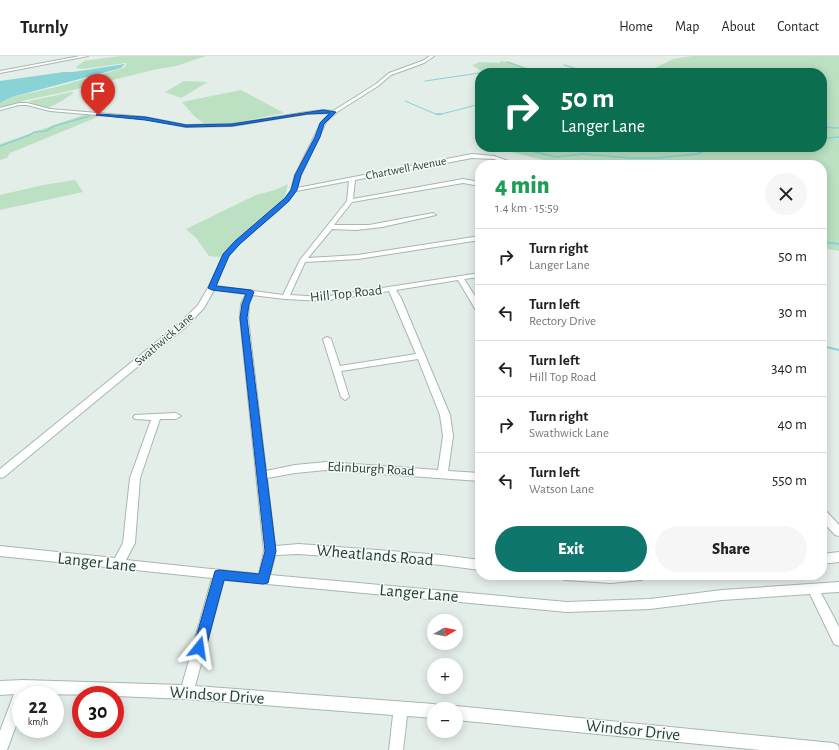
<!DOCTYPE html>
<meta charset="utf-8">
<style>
body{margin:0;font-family:"Alegreya Sans",sans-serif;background:#f6f6f6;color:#222;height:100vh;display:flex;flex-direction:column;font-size:15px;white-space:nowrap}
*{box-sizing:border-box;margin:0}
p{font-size:13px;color:#767676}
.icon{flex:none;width:22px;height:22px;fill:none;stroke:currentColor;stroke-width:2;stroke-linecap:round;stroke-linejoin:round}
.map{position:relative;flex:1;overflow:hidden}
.panel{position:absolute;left:475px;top:104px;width:352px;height:420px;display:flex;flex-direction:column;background:#fff;border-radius:16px;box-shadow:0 2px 10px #0003}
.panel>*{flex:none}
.banner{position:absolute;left:475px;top:12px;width:352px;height:84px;border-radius:16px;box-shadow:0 2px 10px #0003;background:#0b6e4f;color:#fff;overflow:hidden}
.needle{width:26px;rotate:81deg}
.tools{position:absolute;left:427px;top:558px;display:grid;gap:8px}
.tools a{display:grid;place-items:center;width:36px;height:36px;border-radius:50%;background:#fff;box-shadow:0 2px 10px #0003;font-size:20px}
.speed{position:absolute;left:12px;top:630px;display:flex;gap:8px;font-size:20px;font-weight:700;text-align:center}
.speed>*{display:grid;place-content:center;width:52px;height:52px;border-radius:50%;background:#fff;box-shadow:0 2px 10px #0003;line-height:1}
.speed small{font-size:10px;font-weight:400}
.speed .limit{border:6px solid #d22;background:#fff;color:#111}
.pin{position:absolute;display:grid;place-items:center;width:34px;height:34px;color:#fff;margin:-41px -17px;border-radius:50% 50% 50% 0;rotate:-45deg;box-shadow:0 0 4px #0007}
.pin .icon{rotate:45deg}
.me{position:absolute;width:44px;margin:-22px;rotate:15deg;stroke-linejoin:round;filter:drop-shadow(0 0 3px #0008)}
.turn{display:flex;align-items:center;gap:14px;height:84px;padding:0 20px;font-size:18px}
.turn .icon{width:52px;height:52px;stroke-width:2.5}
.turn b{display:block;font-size:28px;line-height:34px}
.round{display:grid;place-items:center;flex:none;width:42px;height:42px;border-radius:21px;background:#f6f6f6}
.head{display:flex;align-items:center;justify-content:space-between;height:68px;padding:0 20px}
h1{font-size:24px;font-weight:800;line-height:30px;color:#1e9e55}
.cta{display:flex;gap:8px;margin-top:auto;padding:8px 20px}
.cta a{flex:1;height:46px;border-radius:24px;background:#0f766e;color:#fff;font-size:16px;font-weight:800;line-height:46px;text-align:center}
.cta a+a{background:#f6f6f6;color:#222}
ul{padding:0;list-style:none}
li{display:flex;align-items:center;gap:12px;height:56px;padding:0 20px;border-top:1px solid #e0e0e0}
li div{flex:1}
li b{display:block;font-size:15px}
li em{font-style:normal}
header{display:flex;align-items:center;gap:24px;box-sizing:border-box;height:56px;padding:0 20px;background:#fff;border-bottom:1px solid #e0e0e0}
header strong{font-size:19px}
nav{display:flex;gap:22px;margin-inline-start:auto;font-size:14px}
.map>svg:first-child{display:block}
.green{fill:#bce0c2}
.water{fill:#89d2d6}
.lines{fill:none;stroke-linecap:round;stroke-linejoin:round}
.stream-far2{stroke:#89d2d6;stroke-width:1}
.stream-far1{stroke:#89d2d6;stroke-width:1.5}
.stream{stroke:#89d2d6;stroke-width:2}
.minor-casing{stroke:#a6b7b0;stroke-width:2}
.minor{fill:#fff;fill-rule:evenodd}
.route{fill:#1a73e8;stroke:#114b97}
.labels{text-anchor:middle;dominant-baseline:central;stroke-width:3;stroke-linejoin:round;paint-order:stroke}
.far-street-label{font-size:12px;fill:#224136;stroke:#f5faf7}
.street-label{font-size:14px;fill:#224136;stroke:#f5faf7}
.near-street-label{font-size:17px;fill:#224136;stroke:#f5faf7}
</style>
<header>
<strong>Turnly</strong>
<nav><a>Home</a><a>Map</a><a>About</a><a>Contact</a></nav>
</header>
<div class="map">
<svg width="839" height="694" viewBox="0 0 839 694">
<rect width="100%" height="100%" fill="#e4eee9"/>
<path class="green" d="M120,0H206L176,10L153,14L65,36L26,44L0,52V47L13,41L56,31L123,12L126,10V7L83,13L75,12L84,5Z
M692,0H839V195L822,192V109H574C543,106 515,95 485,91H822V17H645L673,3Z
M500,5L510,6L524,11L551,17L511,16L478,18L476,17L481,15L472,9L480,6L500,7Z
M184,25L208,26L181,42L165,36Z
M241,34L284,57L230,68H204L194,60L182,46Z
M72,36L74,37C70,40 51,52 47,52C41,52 33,48 29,45Z
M83,59L100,60L10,97L7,102L0,104V88Z
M75,124L83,136L0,154V139L43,129Z
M288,128L285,140L280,146L234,185L220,201L209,200L196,182L186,173L256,139L275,134Z"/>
<path class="water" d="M125,8L121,12L12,41L0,47V25L64,16H73Z"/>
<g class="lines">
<path class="stream-far2" d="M507,6L527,13
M564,9L591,17
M480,17L520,13L541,17
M425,25L480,17
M405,45L438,59L480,48"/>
<path class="stream-far1" d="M436,58H441
M822,71L839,72
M822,87L826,82L839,81
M0,90L30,79L34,76L46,75L54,70L90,60
M493,91H500
M515,91L556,101L583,98L630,102H656L697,98L706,94L727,91
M488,92L490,91"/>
<path class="stream" d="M822,186L839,188
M822,290L839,294"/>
<defs>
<path id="minor" d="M80,0H88L0,17V15Z
M430,0H434L424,7L391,19L378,30L337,56L326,66L301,119L297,132L472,98L494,100L520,109H512L494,103L472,102L355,124L353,143L463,123L480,126V130L463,127L352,146L334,169H369L433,157L436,159L382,171L356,174L332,173L308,202L358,199L480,180V184L358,203L305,206L290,239L323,241L480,217V221L464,223L480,248V256H477L458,224L396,234L401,242L450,359L453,380L448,415L480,417V425L326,414L295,417L267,422L275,490L299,488L442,499L480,504V514L442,509L299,498L275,499L270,519L567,546L650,543L722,534L839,526V536L821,537L839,571V590L834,588L810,538L722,544L650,553L567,556L224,524L195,630L434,648L439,650L440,653H434V662L407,660L403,694H389L393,659L187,643L115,640V639L27,638V639H21V656L7,694H0V675L14,638L0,639V625L23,624L182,629L212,522L0,500V490L115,502L123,487L130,422L151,364L135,363L133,361L135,359L176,357L181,360L176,363H160L140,422L135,487L126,504L259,518L264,495L240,262L241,248L246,238L214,234L204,252L187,270L4,421L0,422V413L181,266L198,249L208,232L224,198L236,185L285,143L291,134L295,119L322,65L330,57L307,58L232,70L186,71L145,63L50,55L27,49H19L0,54V52L19,47H27L50,53L145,61L186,69L232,68L307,56L323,54L333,55L376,28L389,17L422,5ZM349,125L347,145L300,204L283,239L216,230C220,221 223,208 229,199C247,174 278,161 296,135ZM389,235L416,298L340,310L331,283L327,281L323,283L341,341L345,344L349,341L341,315L418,303L440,359L443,380L438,414L326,406L295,409L266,415L248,262L249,248L253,239L285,243L323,245Z
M822,454L826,455L839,469V480L835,479L822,465Z
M839,496V506L822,508V498Z
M559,519H647L645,522L641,524L611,527L565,524L561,522Z
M456,650L833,687L838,689L839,694H760L456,664V653H451Z"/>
</defs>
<use href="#minor" class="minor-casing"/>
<use href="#minor" class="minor"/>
</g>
<path class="route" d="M323,54L336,56L324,68L320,81L301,119L297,134L289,145L240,188L229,200L216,230L251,234L254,236L249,248L247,262L276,495L268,527L263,528L224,524L206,592L204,596L199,598L195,596L193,592L215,515L219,514L259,518L265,495L240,262L242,248L246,238L212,234L208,232L223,198L235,185L285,142L291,134L295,119L315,81L320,67L330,57L307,58L232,70L186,71L145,64L96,59L98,58L145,61L186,69L232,68Z"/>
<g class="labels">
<g class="far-street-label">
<text transform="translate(406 112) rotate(-11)">Chartwell Avenue</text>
<text transform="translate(164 283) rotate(-41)">Swathwick Lane</text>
</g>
<g class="street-label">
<text transform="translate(346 238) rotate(-6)">Hill Top Road</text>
<text transform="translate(371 413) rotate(3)">Edinburgh Road</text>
</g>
<g class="near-street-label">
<text transform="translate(375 499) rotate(5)">Wheatlands Road</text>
<text transform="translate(97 506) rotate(6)">Langer Lane</text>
<text transform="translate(419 537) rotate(5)">Langer Lane</text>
<text transform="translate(217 639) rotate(4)">Windsor Drive</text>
<text transform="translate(633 674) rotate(6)">Windsor Drive</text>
</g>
</g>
</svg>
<div class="tools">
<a><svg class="needle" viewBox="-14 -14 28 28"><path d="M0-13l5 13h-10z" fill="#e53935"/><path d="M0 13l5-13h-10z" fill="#767676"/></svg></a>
<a>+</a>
<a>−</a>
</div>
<div class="speed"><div>22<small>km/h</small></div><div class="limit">30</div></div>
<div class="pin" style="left:98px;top:59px;background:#d93025"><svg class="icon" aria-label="arrive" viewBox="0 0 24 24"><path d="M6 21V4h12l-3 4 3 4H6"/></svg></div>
<svg class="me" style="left:199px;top:592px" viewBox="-20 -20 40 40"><path d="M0-17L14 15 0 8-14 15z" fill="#1a73e8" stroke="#fff" stroke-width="4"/></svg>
<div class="banner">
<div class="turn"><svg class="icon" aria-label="right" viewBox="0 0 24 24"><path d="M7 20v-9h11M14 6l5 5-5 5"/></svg><div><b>50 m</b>Langer Lane</div></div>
</div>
<section class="panel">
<div class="head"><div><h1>4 min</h1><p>1.4 km · 15:59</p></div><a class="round"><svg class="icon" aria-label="close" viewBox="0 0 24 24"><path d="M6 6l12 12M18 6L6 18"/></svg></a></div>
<ul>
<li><svg class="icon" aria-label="right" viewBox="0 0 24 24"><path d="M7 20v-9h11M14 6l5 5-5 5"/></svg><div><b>Turn right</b><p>Langer Lane</p></div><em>50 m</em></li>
<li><svg class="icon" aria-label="left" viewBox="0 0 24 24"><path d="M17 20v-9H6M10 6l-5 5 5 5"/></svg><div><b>Turn left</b><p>Rectory Drive</p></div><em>30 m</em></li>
<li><svg class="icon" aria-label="left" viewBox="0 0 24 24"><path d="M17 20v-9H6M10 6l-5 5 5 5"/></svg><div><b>Turn left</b><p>Hill Top Road</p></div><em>340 m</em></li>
<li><svg class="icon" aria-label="right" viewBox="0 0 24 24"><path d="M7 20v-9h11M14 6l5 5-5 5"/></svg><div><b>Turn right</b><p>Swathwick Lane</p></div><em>40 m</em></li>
<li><svg class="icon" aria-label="left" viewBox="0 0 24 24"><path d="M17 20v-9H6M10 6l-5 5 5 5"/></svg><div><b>Turn left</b><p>Watson Lane</p></div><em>550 m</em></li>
</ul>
<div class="cta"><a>Exit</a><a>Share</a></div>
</section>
</div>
